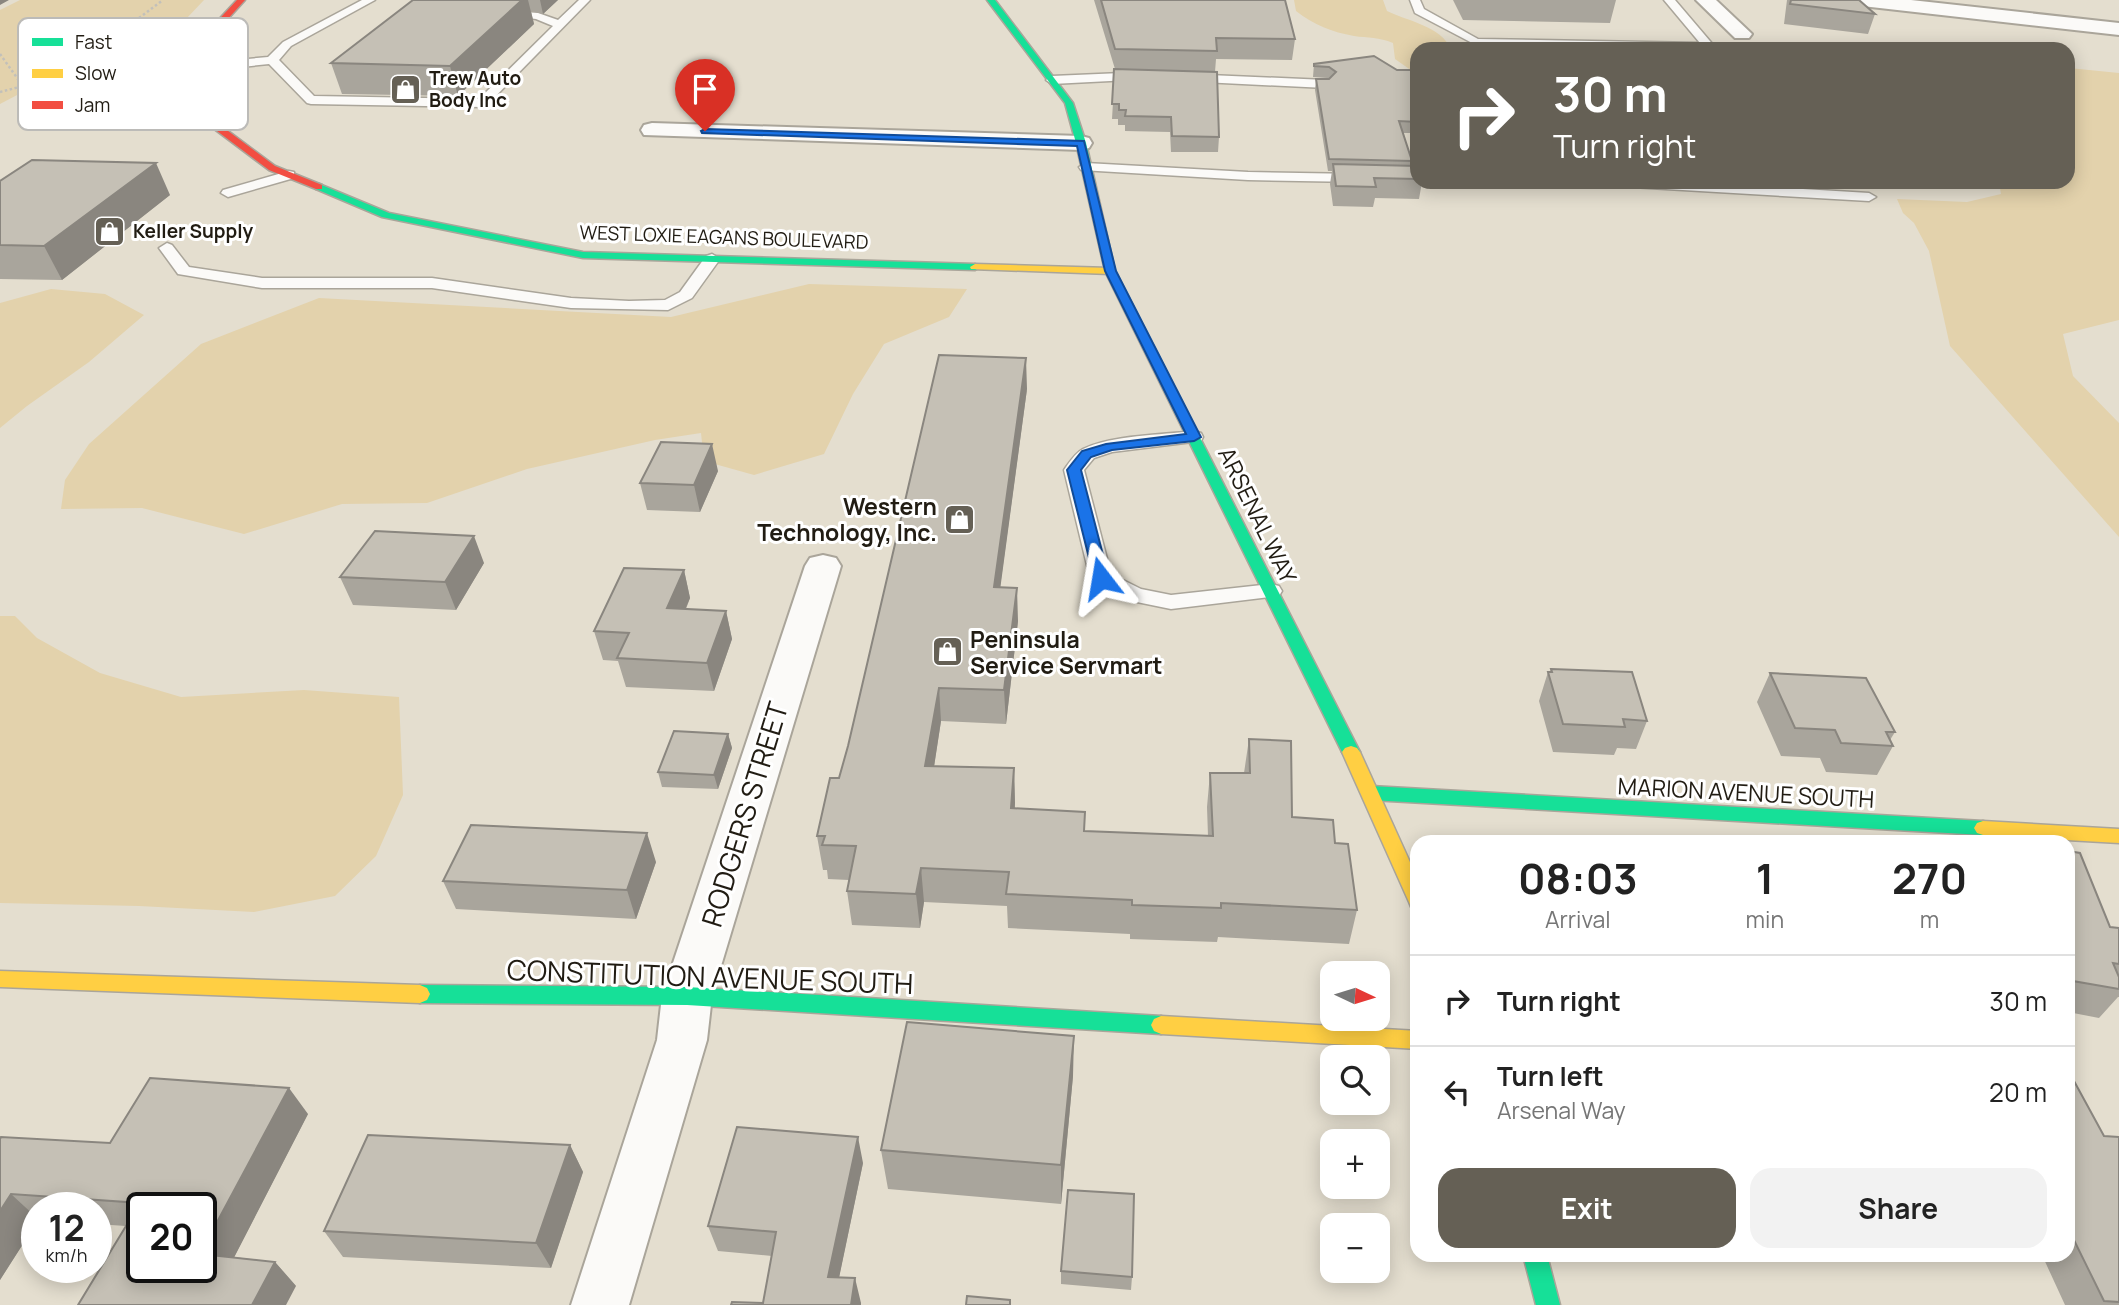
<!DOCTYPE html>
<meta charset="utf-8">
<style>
body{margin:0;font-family:Manrope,sans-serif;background:#f2f2f2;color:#222;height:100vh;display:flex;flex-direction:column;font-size:26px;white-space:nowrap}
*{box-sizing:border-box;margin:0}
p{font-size:23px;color:#767676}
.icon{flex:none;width:38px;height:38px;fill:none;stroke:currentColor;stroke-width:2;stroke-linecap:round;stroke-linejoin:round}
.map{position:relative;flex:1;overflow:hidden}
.sheet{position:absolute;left:1410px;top:835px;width:665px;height:427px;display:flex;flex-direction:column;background:#fff;border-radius:21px;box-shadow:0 4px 18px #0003}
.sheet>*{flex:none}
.hud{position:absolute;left:1410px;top:42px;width:665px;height:147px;border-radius:21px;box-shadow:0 4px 18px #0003;background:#656055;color:#fff;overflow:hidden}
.needle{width:46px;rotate:94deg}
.controls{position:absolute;left:1320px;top:961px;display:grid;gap:14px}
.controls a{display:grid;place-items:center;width:70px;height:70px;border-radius:14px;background:#fff;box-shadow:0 4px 18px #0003;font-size:35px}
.speed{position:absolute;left:21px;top:1192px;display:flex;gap:14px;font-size:35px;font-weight:700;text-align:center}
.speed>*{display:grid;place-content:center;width:91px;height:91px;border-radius:50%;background:#fff;box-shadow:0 4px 18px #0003;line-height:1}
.speed small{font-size:18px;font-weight:400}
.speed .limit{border:4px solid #111;border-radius:10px;background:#fff;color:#111}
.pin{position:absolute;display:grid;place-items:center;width:60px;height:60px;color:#fff;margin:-72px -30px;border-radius:50% 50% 50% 0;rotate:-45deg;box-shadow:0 0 7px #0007}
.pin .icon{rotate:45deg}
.me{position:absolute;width:77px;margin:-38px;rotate:346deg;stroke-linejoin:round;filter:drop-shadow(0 0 5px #0008)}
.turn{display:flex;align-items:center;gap:24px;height:147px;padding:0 28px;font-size:32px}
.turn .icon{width:91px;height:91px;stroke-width:2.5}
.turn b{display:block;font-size:49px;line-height:60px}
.eta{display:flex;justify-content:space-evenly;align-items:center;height:119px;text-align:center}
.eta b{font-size:42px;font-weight:700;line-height:49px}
.cta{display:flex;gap:14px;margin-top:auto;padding:14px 28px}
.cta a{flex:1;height:80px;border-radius:21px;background:#656055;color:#fff;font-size:28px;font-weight:700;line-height:80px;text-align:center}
.cta a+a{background:#f2f2f2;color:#222}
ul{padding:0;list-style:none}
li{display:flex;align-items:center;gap:21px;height:91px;padding:0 28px;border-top:2px solid #e0e0e0}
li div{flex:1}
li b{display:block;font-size:26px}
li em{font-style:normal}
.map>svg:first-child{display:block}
.green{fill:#e3d2ac}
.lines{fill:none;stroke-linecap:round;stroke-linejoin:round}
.lane-casing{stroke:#aaa59a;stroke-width:3}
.street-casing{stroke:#aaa59a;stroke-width:4}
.fast-casing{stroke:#aaa59a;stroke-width:3}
.slow-casing{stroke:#aaa59a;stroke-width:3}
.jam-casing{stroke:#aaa59a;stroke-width:3}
.path{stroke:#c2c0ba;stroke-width:2.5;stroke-dasharray:2.5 2.5;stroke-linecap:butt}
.lane{fill:#fbfaf8;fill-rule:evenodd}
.street{fill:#fbfaf8;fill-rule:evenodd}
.fast{fill:#16e098;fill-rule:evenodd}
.slow{fill:#ffcf43;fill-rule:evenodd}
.jam{fill:#f24e42;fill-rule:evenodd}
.wall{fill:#a9a59c}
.shaded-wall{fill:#8a867f}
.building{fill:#c5c0b5;stroke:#8a867f;stroke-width:2}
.route{fill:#1a73e8;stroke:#114b97;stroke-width:2}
.labels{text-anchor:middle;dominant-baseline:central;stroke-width:6;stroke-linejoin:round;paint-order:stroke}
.far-poi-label{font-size:19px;font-weight:bold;fill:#211c13;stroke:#fff;text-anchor:start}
.far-street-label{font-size:19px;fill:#211c13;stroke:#fff}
.poi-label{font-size:23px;font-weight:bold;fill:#211c13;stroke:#fff;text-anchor:end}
.street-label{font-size:23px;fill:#211c13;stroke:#fff}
.near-street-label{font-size:28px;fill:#211c13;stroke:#fff}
.key{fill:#fff;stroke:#bcbbb8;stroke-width:2}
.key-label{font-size:19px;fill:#211c13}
</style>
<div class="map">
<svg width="2119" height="1305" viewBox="0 0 2119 1305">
<rect width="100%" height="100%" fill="#e4decf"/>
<path class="green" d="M20,0H204L187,18C155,19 147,19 119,35L124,36L118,40L78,64L64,77L80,78L85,82L78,95L19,94L0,104V10Z
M1294,0H1383L1387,11C1407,21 1441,26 1451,49H1418L1417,84L1415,73L1395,59L1393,43C1379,37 1368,38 1354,36C1332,32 1314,25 1296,11Z
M2069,68L2119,73V320L2063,334L2073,376L2119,423V537L1950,346L1929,251L1914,223L1903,213L1897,199L1967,202L2001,194L1999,182H2068Z
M809,284L967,289L949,317L884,344L853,394L824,454L754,475L704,461L701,433L655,440L527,469L427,503L342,504L244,534L142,508L61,509L65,480L89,444L201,344L319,298L671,317Z
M51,289L105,294L144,315L89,362L27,406L0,428V303Z
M0,616H15L37,638L100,673L181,697L304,690L399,697L403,795L376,856L335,896L254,912L139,906L0,903Z"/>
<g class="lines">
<defs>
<path id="lane" d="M362,0H375L291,46L279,60L314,96L479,99L553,26L536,19L498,14V10L538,13L558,20L579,0H590L486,106L482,107L311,104L307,103L269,64L194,72L188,68L194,64L268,57L283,42Z
M1410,0H1420L1424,9L1478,39L1700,43L1664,0H1675L1715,47L1639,49L1476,45L1415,13Z
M1145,72L1151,76L1149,79L1052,84L1046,80L1052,76Z
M1186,74L1326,80L1332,84L1326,88L1182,81L1180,78Z
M1086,163L1248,172L1418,175V182H1423L1418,183L1248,180L1081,170L1079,167Z
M289,171L294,172V178L228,197L221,193L223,190Z
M1608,182H1687L1869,193L1876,197L1869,201L1615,186Z
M167,243L172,245L189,267L262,278H432L571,298L629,301L665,300L680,292L706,256L712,254L720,259L692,298L668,310L571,308L432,288H262L178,274L159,248Z
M1194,431L1201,433L1203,437L1201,441L1112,452L1094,458L1084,470L1111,574L1141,589L1171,595L1271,584L1279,586L1282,591L1279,596L1171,609L1127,600L1093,583L1090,578L1064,470C1069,463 1075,453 1083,449C1112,435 1161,435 1194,431Z"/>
<path id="street" d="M1696,0H1716L1752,34L1749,38H1735Z
M1853,0H1911L2119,23V35L1862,6Z
M652,123L1081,136L1089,138L1092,143L1089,148L1081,150L644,135L641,130L644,125Z
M823,555L836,558L841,566L712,996L707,1040L629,1305H571L657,1040L662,996L805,566L810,558Z"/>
<path id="fast" d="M987,0H995L1073,103L1086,143L1115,271L1360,752L1357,756H1345L1342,752L1105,271L1076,143L1065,103Z
M319,184L389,213L583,252L975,264L980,267L975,270L583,258L382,217L316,189V185Z
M1371,786L1983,821L1989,823L1992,828L1989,833L1983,835L1371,800L1365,798L1362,793L1365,788Z
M420,985L687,987L1161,1016L1168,1019L1171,1025L1168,1031L1161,1034L687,1005L420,1003L413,1000L410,994L413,988Z
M1523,1255H1547L1560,1305H1536Z"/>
<path id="slow" d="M975,264L1110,268L1115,271L1110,274L971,269L970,267Z
M1351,746L1357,748L1360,752L1418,880V909L1411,907L1409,902L1342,752L1345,748Z
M1983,821L2119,829V843L1983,835L1977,833L1974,828L1977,823Z
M0,971L420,985L427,988L430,994L427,1000L420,1003L0,987Z
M1161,1016L1418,1031V1049L1161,1034L1154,1031L1151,1025L1154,1019Z"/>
<path id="jam" d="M237,0H245L216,32L198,68L216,122L275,166L322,185V189H316L269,170L209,125L190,68L210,29Z"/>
</defs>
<use href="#lane" class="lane-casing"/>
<use href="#street" class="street-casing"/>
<use href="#fast" class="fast-casing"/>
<use href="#slow" class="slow-casing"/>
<use href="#jam" class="jam-casing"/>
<path class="path" d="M131,24L163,0
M0,54L20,82L26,85
M0,92L27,85L131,25L174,31"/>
<use href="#lane" class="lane"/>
<use href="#street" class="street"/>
<use href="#fast" class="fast"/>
<use href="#slow" class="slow"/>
<use href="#jam" class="jam"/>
</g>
<path class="wall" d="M413,0H558L543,14L531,11L534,24L458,96L342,94L331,63Z
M1094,0H1285L1295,39L1292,60L1216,59L1215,72L1219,137L1218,152H1171L1170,132L1125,131V125H1118V119H1112L1115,69Z
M1453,0H1616L1610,23L1463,20Z
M1787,0H1859L1875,14L1868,34L1784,24Z
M1314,64L1418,84V133H1403L1412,161L1411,166H1418V182H1422L1419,199L1375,198L1373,207L1333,206L1330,184L1332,171H1328L1315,90L1316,79H1329L1327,78L1313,77Z
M0,181L170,195L62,280L0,279Z
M1027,389L1000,587L1018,621L1006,724L941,721L934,766L1014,768L1015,808L1085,812V831L1208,836L1207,807L1210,773H1244L1249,739L1292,817L1335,843L1357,910L1349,944L1218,937L1217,942L1130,939V934L1008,928L1007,906L924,902L920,928L852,925L847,891L849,880L828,879L827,870H823L817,836L839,778Z
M718,471L700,512L647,510L640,483Z
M484,563L456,610L353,605L340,577Z
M684,570L690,598L686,609L726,611L732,639L714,691L626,687L618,661L603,660L594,631Z
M1551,669L1647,721L1636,749L1617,748L1614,755L1553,752L1539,701L1548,672H1550Z
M1770,673L1895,732L1890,740L1893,746L1877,775L1826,772L1820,758L1781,756L1757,702Z
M728,734L732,748L718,789L662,787L658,772Z
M2068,851L2110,927L2119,928V997H2118L2099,1018L2068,1012Z
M656,862L636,919L456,909L443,881Z
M2068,1070L2104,1136L2119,1137V1305H2065L2042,1255H2068Z
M1073,1076L1061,1204L888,1189L881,1150Z
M308,1114L234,1257L275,1262L296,1286L126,1226L96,1224V1208H37V1222L0,1280V1139L110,1143Z
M570,1145L583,1172L551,1268L343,1257L324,1231Z
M863,1163L839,1277L861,1303H763L772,1256L718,1251L708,1226Z
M1061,1271L1132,1277L1131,1290L1061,1284Z"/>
<path class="shaded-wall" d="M0,0H9L0,5Z
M522,0H528L534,24L458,96L450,66Z
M540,0H558L543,14Z
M156,163L170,195L62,280L44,246Z
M1026,358L1027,389L996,620L994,587Z
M712,444L718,471L700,512L694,485Z
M474,536L484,563L456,610L445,582Z
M684,570L690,598L674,636L667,608Z
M1017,588L1018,621L1006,724L1004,690Z
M726,611L732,639L714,691L707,663Z
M939,688L941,721L929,800L925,766Z
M728,734L732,748L718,789L714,775Z
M1014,768L1015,803L1012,842L1011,808Z
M647,833L656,862L636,919L627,890Z
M921,868L924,902L920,928L916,894Z
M1074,1036L1073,1076L1061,1204V1165Z
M289,1088L308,1114L223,1279L201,1255V1252Z
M858,1137L863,1163L834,1302L828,1277Z
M570,1145L583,1172L551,1268L536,1243Z
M11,1194L37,1218V1222L0,1280V1211Z
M275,1262L296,1286L286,1305H252Z
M855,1278L861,1303V1305H851Z"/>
<path class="building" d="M413,0H522L450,66L331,63Z
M1101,0H1285L1295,39L1216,38L1217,51L1115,49Z
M1791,0H1859L1875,14L1790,4Z
M1374,56L1397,70H1412L1418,84V122L1399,121L1412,161L1329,159L1316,79H1329L1336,72L1329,67L1314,66V64Z
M1114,69L1217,72L1219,137L1172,136L1171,117L1125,116L1126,110H1119V104H1112Z
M32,160L156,163L44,246L0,245V181Z
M1333,164L1418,166V179L1374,178L1376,187L1336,186Z
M939,355L1026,358L994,587L1017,588L1004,690L939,688L925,766L1014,768L1011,808L1085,812L1084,831L1213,836L1210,773H1250L1249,739L1291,741L1292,817L1333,820L1335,843L1348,844L1357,910L1221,903V908L1132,905V900L1006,894L1009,872L921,868L916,894L847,891L856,846L822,845L825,836H817L830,778H839L848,746Z
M661,442L712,444L694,485L640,483Z
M375,531L474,536L445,582L340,577Z
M624,568L684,570L667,608L726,611L707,663L617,658L629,633L594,631Z
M1551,669L1632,672L1647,721L1623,719L1625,727L1563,724L1548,672H1552Z
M1770,673L1866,678L1895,732H1886L1893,746L1841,743L1835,730L1795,728Z
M674,731L728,734L714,775L658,772Z
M471,825L647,833L627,890L443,881Z
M2068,851L2080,853L2110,927L2119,928V964L2113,963L2119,977V989L2073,981L2068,968Z
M907,1022L1074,1036L1061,1165L881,1150Z
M2068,1070L2104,1136L2119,1137V1302L2104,1301L2068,1228Z
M150,1078L289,1088L201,1252V1208H142V1267H201V1254L275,1262L252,1305H78L140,1203L11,1194L0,1211V1139L1,1137L110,1143Z
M737,1127L858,1137L828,1277L855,1278L851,1305H731L732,1302L763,1303L776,1232L708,1226Z
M368,1135L570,1145L536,1243L324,1231Z
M1068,1190L1134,1194L1132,1277L1061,1271Z
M967,1296L1010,1300V1305H966Z"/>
<path class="route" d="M705,129L1084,141L1116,271L1201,437L1194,441L1112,450L1091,457L1081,470L1109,578L1107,581H1096L1094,578L1067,470L1082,451L1106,444L1186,434L1105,271L1077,146L702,133L701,131Z"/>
<defs>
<symbol id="shop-square" viewBox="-11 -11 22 22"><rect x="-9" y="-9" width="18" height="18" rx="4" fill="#656055" stroke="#fff"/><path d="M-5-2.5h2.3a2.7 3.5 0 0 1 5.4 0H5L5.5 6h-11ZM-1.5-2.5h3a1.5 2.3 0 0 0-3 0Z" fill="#fff"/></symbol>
</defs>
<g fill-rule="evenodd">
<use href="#shop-square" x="388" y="72" width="35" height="35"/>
<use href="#shop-square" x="92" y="214" width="35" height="35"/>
<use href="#shop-square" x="942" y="502" width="35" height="35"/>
<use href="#shop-square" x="930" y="634" width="35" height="35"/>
</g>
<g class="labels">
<g class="far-poi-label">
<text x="429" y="78">Trew Auto<tspan x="429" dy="22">Body Inc</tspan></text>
<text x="133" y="231">Keller Supply</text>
</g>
<g class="far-street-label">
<text transform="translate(724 237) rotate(2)">WEST LOXIE EAGANS BOULEVARD</text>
</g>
<g class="poi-label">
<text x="937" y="506">Western<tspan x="937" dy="26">Technology, Inc.</tspan></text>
<text x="970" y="639" text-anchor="start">Peninsula<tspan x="970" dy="26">Service Servmart</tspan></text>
</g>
<g class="street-label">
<text transform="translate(1258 515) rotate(64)">ARSENAL WAY</text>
<text transform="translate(1746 792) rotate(3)">MARION AVENUE SOUTH</text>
</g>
<g class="near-street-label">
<text transform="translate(744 814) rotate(-73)">RODGERS STREET</text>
<text transform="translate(710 976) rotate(2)">CONSTITUTION AVENUE SOUTH</text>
</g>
</g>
<rect x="18" y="18" width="230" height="112" rx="10" class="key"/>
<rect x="32" y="38" width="31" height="8" fill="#16e098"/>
<rect x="32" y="69" width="31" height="9" fill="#ffcf43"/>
<rect x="32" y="101" width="31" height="8" fill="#f24e42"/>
<g class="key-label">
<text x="75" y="49">Fast</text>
<text x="75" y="80">Slow</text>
<text x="75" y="112">Jam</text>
</g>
</svg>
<div class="controls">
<a><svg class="needle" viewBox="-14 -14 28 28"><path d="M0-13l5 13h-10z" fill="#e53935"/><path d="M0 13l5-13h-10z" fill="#767676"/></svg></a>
<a><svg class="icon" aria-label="search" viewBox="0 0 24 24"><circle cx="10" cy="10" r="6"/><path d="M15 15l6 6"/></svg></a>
<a>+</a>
<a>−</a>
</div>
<div class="speed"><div>12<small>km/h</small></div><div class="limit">20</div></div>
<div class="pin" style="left:705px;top:131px;background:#d93025"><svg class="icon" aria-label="arrive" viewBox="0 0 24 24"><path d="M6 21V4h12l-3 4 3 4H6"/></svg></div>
<svg class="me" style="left:1101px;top:578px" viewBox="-20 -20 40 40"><path d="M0-17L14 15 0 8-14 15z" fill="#1a73e8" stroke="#fff" stroke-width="4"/></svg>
<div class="hud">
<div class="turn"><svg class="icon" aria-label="right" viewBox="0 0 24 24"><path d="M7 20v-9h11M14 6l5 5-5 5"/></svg><div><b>30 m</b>Turn right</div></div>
</div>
<section class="sheet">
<div class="eta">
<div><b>08:03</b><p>Arrival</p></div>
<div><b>1</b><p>min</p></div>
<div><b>270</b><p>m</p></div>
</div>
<ul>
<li><svg class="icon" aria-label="right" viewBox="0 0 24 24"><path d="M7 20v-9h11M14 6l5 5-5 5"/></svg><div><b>Turn right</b></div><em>30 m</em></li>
<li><svg class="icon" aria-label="left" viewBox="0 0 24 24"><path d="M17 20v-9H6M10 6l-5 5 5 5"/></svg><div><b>Turn left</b><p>Arsenal Way</p></div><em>20 m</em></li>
</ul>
<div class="cta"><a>Exit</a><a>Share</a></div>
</section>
</div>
